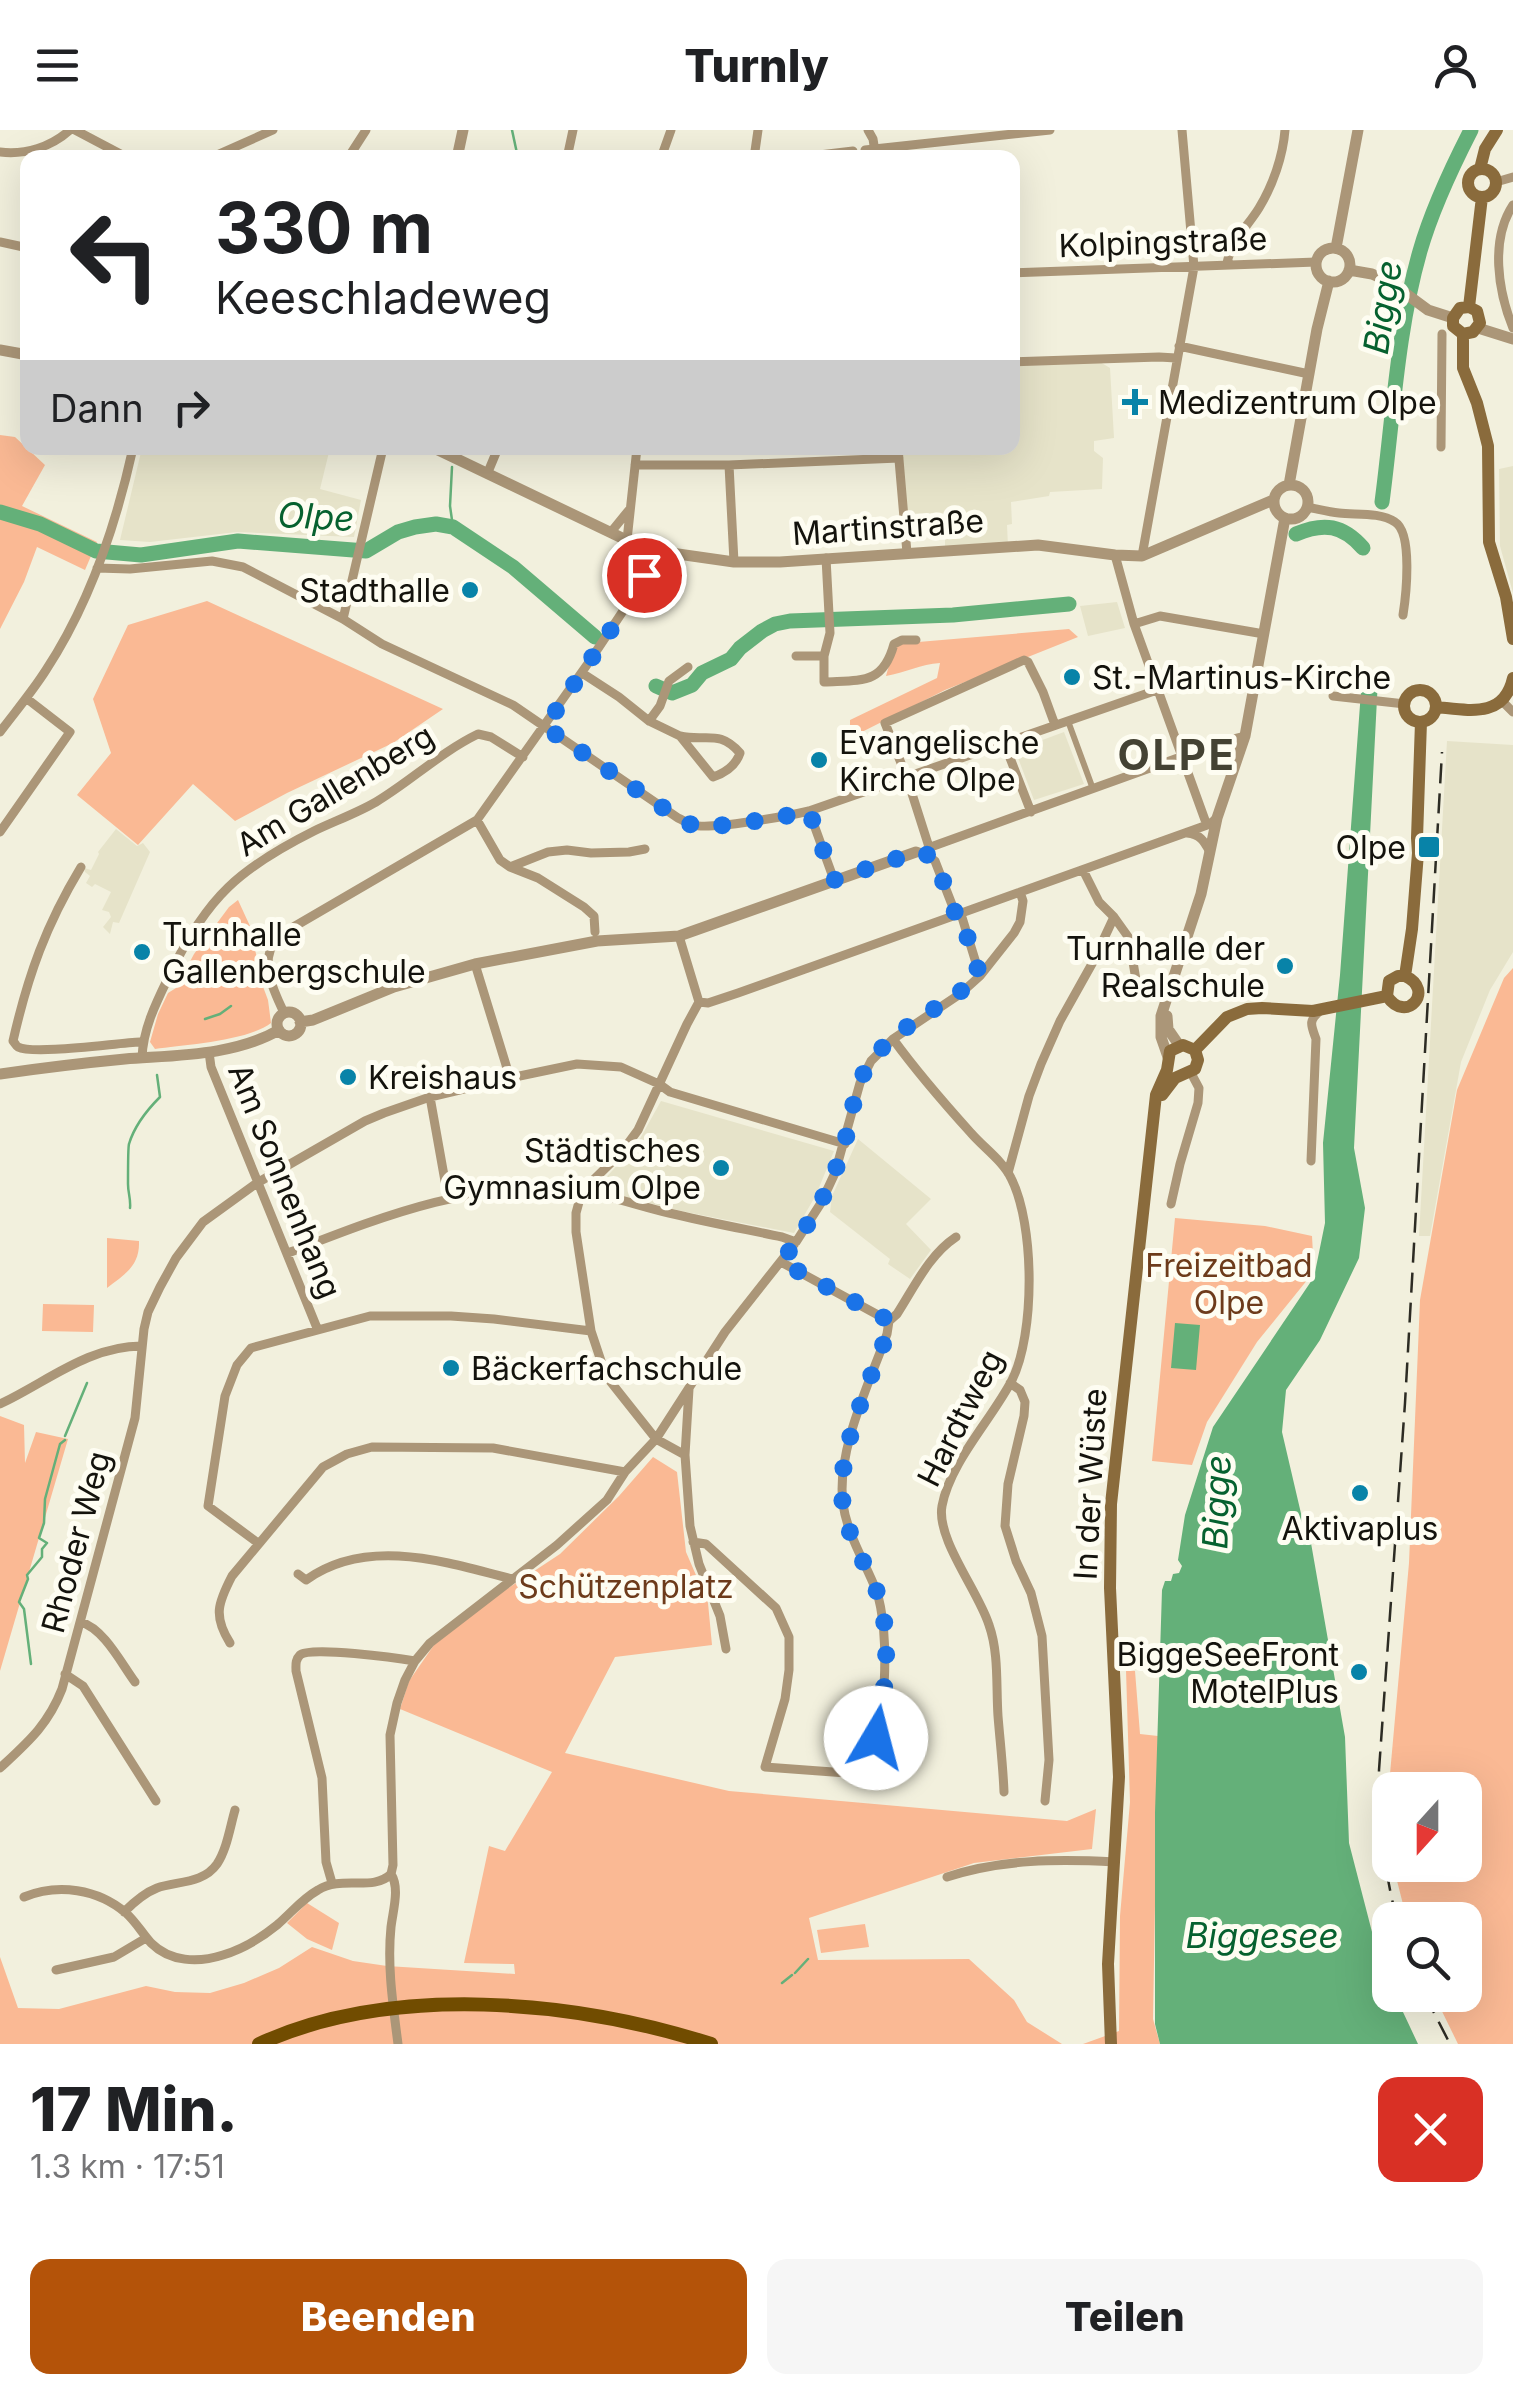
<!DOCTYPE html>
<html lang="de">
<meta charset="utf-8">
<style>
body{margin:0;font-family:Inter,sans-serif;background:#f6f6f6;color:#202124;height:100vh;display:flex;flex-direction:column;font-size:38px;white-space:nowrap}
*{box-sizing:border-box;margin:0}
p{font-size:32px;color:#757577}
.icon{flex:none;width:55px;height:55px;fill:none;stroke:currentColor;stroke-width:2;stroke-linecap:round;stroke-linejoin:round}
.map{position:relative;height:1914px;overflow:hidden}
.side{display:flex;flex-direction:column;background:#fff;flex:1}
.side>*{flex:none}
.hud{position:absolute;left:20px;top:20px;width:1000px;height:305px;border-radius:20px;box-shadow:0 10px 40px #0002;background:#fff;color:#202124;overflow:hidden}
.needle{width:65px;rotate:201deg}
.buttons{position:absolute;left:1372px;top:1642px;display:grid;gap:20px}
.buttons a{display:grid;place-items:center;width:110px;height:110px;border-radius:20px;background:#fff;box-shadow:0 10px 40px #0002;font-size:50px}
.pin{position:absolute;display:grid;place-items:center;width:85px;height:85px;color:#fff;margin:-42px;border:5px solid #fff;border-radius:50%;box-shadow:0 2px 10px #0007}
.me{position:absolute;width:110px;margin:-55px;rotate:8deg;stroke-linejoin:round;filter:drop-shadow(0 0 8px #0008)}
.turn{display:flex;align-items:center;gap:35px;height:210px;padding:0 30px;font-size:45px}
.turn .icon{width:130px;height:130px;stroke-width:2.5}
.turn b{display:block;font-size:70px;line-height:85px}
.then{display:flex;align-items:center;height:95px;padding:0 30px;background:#0003;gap:20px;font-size:38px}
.round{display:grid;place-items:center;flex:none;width:105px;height:105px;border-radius:20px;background:#f6f6f6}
.head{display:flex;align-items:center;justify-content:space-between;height:170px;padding:0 30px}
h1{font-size:60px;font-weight:800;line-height:75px}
.cta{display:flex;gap:20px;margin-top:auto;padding:20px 30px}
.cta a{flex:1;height:115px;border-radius:20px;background:#b45309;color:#fff;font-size:40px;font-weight:800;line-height:115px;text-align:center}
.cta a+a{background:#f6f6f6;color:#202124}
header{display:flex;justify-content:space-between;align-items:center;height:130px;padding:0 30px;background:#fff;font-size:45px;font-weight:800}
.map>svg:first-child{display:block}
.built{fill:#e6e3c9}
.green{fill:#fab994}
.water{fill:#64b079}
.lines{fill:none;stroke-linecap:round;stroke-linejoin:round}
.stream{stroke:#64b079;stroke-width:2.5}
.river{stroke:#64b079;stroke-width:15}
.pedestrian{stroke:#ab9678;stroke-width:6}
.minor{stroke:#ab9678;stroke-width:9}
.tertiary{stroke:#ab9678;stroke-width:11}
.secondary{stroke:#8a6b3c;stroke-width:12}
.primary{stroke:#714c00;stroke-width:14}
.rail{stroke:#2d2c24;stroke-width:2.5;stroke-dasharray:20 10;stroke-linecap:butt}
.route{stroke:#1a73e8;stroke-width:18;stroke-dasharray:0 32.4}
.poi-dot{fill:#0883a8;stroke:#fefdf2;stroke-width:4}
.labels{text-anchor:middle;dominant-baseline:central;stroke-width:10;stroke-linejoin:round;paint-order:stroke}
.street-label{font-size:32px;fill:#14130d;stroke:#fefdf2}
.poi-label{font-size:32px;fill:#14130d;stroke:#fefdf2;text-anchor:start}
.park-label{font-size:32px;fill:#6d3b1b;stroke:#fefdf2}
.water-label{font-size:35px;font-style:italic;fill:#06612f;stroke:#fefdf2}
.district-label{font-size:42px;font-weight:bold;letter-spacing:2.5px;fill:#444233;stroke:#fefdf2}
</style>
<header><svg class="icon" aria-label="menu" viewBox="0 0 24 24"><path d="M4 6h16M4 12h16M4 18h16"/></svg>Turnly<svg class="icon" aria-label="person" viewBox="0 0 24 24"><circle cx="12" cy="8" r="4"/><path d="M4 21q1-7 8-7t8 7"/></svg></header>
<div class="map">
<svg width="1513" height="1914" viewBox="0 0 1513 1914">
<rect width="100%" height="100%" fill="#f2f0dd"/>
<path class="built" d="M1095,229L1110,238L1114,308L1094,311V321L1103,328L1102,359L1050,362L1049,366L1011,372L1012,394L1007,395L1008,416L945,421V399L935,390L932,383L904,384L898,318H1012L1013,232Z
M142,318H330L320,359L361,370L354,407L237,402L150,412L120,410Z
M1513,336V463L1500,416L1499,339Z
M1117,472L1125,498L1088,506L1080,476Z
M1064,602L1084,654L1034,670L1015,620Z
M1447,611L1513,615V822L1490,860L1461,932L1430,1106H1419Z
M116,699L137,716L143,713L150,722L119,793L113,792L110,804L103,797L111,787L109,782L102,780L111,762L95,754L92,757L86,753L90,746L85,742L84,738L91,740L99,724L98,722Z
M661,971L834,1021L816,1065L794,1103L686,1082L620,1066L599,1055L637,1014Z
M858,1009L931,1069L906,1094L931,1120L910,1149L888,1134L890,1129L830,1082L832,1066Z"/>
<path class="green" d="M0,305L15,307L45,335L22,376L97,412L85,440L37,417L24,452L0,499Z
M207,471L443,579L393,613L287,663L235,691L193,654L138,715L77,665L111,623L93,569L128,495Z
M1069,499L1078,507L945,560L850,608V590L937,548L940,533C921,534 905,543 886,546L895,514Z
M238,770L255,807L254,814L262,854L268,870L271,893C248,911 184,915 155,919L150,912L158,884L168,863L176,858L194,824L229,777Z
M1513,838V1914H1458L1434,1865H1465V1790H1407L1393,1735H1465V1660H1390V1707L1388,1666L1409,1433L1420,1170L1457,960L1504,848Z
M1175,1088L1265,1096L1312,1106L1313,1124L1308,1149L1257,1212L1207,1292L1192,1335L1152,1331Z
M107,1108L139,1111C140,1136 125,1144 107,1158Z
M43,1174L94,1175L93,1202L42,1201Z
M0,1286L24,1295L25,1333L36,1302L68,1309L0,1541Z
M653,1327L677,1342L686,1422L708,1473L712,1515L615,1527L565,1623L729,1661L1067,1691L1096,1679L1092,1719L974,1733L809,1788L818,1830L969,1829L1014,1870L1027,1892L1062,1914H0V1827L18,1878L59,1879L146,1856L175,1862L210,1863L244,1853L279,1838L312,1817L353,1831L387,1836L515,1844L514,1834L464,1833L489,1716L505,1721L552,1642L400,1579L409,1551L434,1515L496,1466L560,1424L619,1366Z
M1126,1540L1135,1541L1140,1604L1158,1606L1153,1889L1160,1914H1083L1119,1901L1120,1786L1130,1672Z
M307,1773L339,1793L332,1820L307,1809L287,1793Z
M865,1794L869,1817L821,1823L817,1800Z"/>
<path class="water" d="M1362,548L1378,549L1354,1018L1365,1078L1359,1128L1320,1210L1286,1260L1282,1302L1303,1392L1311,1413L1345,1607L1349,1713L1379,1829L1390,1854V1865H1395L1418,1914H1160L1155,1894V1683L1162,1460L1165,1451H1171L1173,1444L1179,1443L1182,1436L1178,1430L1185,1385L1213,1297L1314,1147L1325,1093L1323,1013L1340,845Z
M1175,1193L1200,1195L1196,1240L1171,1238Z"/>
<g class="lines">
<path class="stream" d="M512,0L518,28
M452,337L450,376L453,397
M205,889L220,884L231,876
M130,1078C131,1069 128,1063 128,1054C128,1049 128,1017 129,1014C134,997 148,979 160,967L157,945
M65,1306L87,1253
M31,1534L24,1479L19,1472L28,1449L27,1445L42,1427V1419L47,1413L39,1408L44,1393L45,1369L60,1314L65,1310
M795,1843L808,1829
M782,1853L792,1845"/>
<path class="river" d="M1382,372C1393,289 1397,201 1420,121C1432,79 1451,39 1471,0
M0,382L40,394L96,421L141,425L238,411L366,421L398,402L415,397L436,394L453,397L513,437L595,507
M1296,404C1324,392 1343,395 1363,418
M656,556L672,563L692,555L702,543L731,529L740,518L762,501L775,494L790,491L953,485L1069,474"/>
<path class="pedestrian" d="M1068,591L1093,659"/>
<path class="minor" d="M75,0L128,28
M868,0L873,9L876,28
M865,20L1050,0
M0,22C26,25 51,17 70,0
M210,28L273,0
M348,28L366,0
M567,28L573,0
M661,28L671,0
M754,28L758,0
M794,28L853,21
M1496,52L1513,47
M1513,75C1490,110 1498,161 1513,198
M0,112L28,118
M1227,134C1230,112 1248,96 1259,78C1273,55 1283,26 1285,0
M1012,143L1316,132
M1179,216L1309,244
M1012,232L1159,227L1176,228
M1441,317L1442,204
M898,318L907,423
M635,335H729L899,328
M729,335L734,432
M488,342L498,318
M1307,377C1318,379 1328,382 1339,383C1356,385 1380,382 1395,392C1413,403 1406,466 1403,485
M611,402L629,380
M627,410L637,318
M1115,425L1134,494L1205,690
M1142,426L1194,137L1182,0
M97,438L130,439L212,431L243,437L343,489L382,514L513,575L678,688C683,690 688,694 693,695C711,700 788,686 809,681L1157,560
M343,489L383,318
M1134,494L1160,486L1264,504
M796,526H824V552C861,550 883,555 894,514L902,510H916
M824,526L830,503L826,428
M582,543L619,567L649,591L680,606L713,647C725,643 736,635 740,623C719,599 706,612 680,606
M1333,566L1405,574
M1502,571L1513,582
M649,591L660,576L669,551L688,537
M0,602C15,582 32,562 46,540C90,473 116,395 133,318
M1005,615L1031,682
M809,681L834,750
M477,690L500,730L510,737L538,748L584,777L594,786L595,802
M0,702L70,602L26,568
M1187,703C1200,704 1204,711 1210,722
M929,717L907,648L885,593L1024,530L1028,532L1043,562L1055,595
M928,718L1225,611L1245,606
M919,722L926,724L935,731L956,785
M81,737C46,795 28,845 13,911C15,913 16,916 18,917C34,925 116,913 140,912L143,914
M510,737L548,722L567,720L591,723L629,722L645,719
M1083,740L1099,772L1114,787L1129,808L1137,856L1169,867
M961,784L980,846
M679,806L699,872L687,894L638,1000L621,1023L582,1061L576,1083V1102L591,1201L606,1246L656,1309L685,1325L690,1396L699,1434L720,1486L726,1519
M475,834L510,948
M699,872L708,873L738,863L1210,694L1217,688
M284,883C272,856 258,832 278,806L477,690L589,532L637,460L650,434
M893,909C917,942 943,972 971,1003C983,1017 1003,1031 1011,1048C1035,1095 1035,1204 1012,1250C992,1289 950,1332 942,1376C936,1409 979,1462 989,1495C999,1523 996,1556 998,1586C1000,1611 1003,1636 1004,1662
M209,922L211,937L317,1198
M142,928C143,897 158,869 171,842C207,767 240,738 314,701C335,691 357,683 376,672C411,651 441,622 478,604L491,607L523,627
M430,967L448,1068
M1311,1031L1316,909C1311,895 1308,891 1320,881
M1008,1043L1029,966L1041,934L1060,891L1093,832L1114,787
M1171,1074L1180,1034L1198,973L1199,958L1191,943
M288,1123C381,1087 477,1048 579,1061C609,1065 639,1076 669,1083C706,1092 744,1099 782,1107L796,1112
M781,1132L889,1191
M1010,1253L1020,1260L1025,1272L1024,1286L1008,1354L1005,1396L1016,1431L1031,1463L1042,1506L1049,1630L1045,1671
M0,1274C47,1252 88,1216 142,1216
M685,1325L689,1259
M693,1412L706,1414L776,1478L789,1507V1540L785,1569L765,1637L860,1644L867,1642C886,1604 891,1500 876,1460C865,1432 847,1404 843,1374C836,1321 869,1254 887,1204L889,1191L897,1184C915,1156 929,1125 956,1107
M258,1413L208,1376L225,1266L237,1235L251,1218L370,1186H451L494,1189L591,1201
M298,1444L306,1450C367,1406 446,1432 512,1449
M81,1492C104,1499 121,1533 135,1552
M230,1513C213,1486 218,1473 232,1446L323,1337L347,1324L372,1317L493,1318L625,1342
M65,1544L83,1556L156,1671
M0,1638C28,1612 48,1595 62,1559L135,1288L144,1199L148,1182L160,1157L176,1128L203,1092L257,1053L365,991L384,983L430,967L510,948L577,934L621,937L659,954L670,962L845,1014
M947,1747C1002,1729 1058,1729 1115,1732
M332,1753L326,1732L322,1648L296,1541C296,1535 295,1530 300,1525C309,1516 398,1528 415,1531
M24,1767C58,1753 98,1759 126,1783C136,1792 142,1803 151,1813C170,1832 198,1833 223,1825C243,1819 261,1808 277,1795C291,1783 302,1769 318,1760C342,1745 373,1762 391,1744
M124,1782C134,1772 144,1763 157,1758C177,1751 203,1754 217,1734C227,1719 230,1697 235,1680
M56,1840L114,1827L146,1808
M398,1914C393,1875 387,1836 391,1797C393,1780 400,1758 391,1744L393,1735L390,1605L397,1573L405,1550L415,1531L430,1513L557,1415L607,1370L625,1342L656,1309L725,1202L796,1112L821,1073L835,1043L860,953L871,931L893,909L960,864L980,846L1014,803L1020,792L1023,771L1020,762"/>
<path class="tertiary" d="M457,28L463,0
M1336,118L1358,0
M1316 135a17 17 0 1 1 34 0a17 17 0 1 1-34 0Z
M1349,140L1372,144L1390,152L1428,180L1453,188
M1478,198L1513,209
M0,220L28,225
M434,318L643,418
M1274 372a17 17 0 1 1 34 0a17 17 0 1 1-34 0Z
M1289,355L1317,199L1329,151
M643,418L644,429L650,434L660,433L664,422
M643,418L650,413H657L664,422
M664,422L734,432H780L1038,415L1115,425L1142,426L1273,370
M277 894a12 12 0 1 1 24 0a12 12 0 1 1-24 0Z
M1167,886L1168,899L1179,915
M300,892L313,890L394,857L475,834L597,811L679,806L916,722
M1168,927L1161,907V886L1201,764L1217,688L1245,606L1285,388
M0,944C42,938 83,933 125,929C176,925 234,926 279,900"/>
<path class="secondary" d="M1468 53a14 14 0 1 1 28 0a14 14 0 1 1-28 0Z
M1480,39L1485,19L1497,0
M1469,177L1482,67
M1463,204V238L1477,273L1488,316L1489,412L1506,467L1513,509
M1463,204L1473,202L1480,193L1477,181L1469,177
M1463,204L1453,196V188L1460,178L1469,177
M1404 576a16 16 0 1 1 32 0a16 16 0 1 1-32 0Z
M1436,577C1468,580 1504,589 1513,548
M1405,846L1412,799L1418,723L1417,708L1421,592
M1387,866C1406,895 1436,860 1405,846
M1387,866L1389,851L1398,846H1405
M1195,920L1227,887L1247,879L1262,878L1313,881L1387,866
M1162,965L1175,948L1195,939L1198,930L1195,920
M1111,1914L1108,1834L1119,1647L1110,1458L1111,1374L1156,965L1167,940L1170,921L1183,915L1195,920"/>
<path class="primary" d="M259,1914C393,1853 574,1870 711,1914"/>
<path class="rail" d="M1397,1790C1384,1741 1379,1691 1379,1640L1405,1273L1442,622
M1425,1865L1450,1914"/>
</g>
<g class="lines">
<path class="route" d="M644,445L623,482L545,597L678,688C683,690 688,694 693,695C712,700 788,686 809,681L834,750L916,722L926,724L935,730L956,785L960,784L980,846C948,875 897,895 871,931C853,956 852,990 843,1018C830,1061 808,1097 781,1132L890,1191L887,1204C870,1252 835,1325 843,1375C847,1406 866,1434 877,1462C893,1507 885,1562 876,1608"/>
</g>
<g class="poi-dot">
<path d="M1130 257h10v10h10v10h-10v10h-10v-10h-10v-10h10z"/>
<circle cx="470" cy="460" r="10"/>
<circle cx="1072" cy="547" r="10"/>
<circle cx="819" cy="630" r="10"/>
<rect x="1417" y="705" width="24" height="24" rx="5"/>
<circle cx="142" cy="822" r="10"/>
<circle cx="1285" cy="836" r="10"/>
<circle cx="348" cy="947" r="10"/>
<circle cx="721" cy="1038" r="10"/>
<circle cx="451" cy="1238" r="10"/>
<circle cx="1360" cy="1363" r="10"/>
<circle cx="1359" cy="1542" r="10"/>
</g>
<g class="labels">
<g class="street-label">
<text transform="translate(1163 112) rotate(-2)">Kolpingstraße</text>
<text transform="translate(888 397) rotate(-4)">Martinstraße</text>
<text transform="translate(335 660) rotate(-31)">Am Gallenberg</text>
<text transform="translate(285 1051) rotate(68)">Am Sonnenhang</text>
<text transform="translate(960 1288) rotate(-63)">Hardtweg</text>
<text transform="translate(1090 1354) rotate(-87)">In der Wüste</text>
<text transform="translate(76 1412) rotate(-75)">Rhoder Weg</text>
</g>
<g class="poi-label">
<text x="1158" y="272">Medizentrum Olpe</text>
<text x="450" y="460" text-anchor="end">Stadthalle</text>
<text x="1092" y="547">St.-Martinus-Kirche</text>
<text x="839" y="612">Evangelische<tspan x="839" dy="37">Kirche Olpe</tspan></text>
<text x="1406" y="717" text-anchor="end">Olpe</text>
<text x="162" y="804">Turnhalle<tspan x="162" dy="37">Gallenbergschule</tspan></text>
<text x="1265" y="818" text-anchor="end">Turnhalle der<tspan x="1265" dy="37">Realschule</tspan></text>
<text x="368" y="947">Kreishaus</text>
<text x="701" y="1020" text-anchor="end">Städtisches<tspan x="701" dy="37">Gymnasium Olpe</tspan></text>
<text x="471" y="1238">Bäckerfachschule</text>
<text x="1360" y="1398" text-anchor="middle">Aktivaplus</text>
<text x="1339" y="1524" text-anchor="end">BiggeSeeFront<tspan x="1339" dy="37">MotelPlus</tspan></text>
</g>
<g class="park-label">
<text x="1229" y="1135">Freizeitbad<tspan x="1229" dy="37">Olpe</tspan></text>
<text x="626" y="1456">Schützenplatz</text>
</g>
<g class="water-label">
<text transform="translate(1382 177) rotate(-81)">Bigge</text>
<text transform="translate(316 386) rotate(3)">Olpe</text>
<text transform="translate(1216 1372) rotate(-88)">Bigge</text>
<text x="1262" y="1805">Biggesee</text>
</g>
<g class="district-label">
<text x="1177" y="624">OLPE</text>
</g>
</g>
</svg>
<div class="buttons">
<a><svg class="needle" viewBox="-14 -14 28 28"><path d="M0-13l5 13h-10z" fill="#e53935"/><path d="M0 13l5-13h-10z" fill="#757577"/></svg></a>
<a><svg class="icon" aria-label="search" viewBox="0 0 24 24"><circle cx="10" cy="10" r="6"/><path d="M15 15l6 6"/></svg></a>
</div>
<div class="pin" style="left:644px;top:445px;background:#d93025"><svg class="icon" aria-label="arrive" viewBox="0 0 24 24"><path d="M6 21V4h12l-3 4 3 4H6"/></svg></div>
<svg class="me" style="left:876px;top:1608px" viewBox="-20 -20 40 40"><circle r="19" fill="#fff"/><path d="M0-13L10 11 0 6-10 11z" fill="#1a73e8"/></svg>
<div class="hud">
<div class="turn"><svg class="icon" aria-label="left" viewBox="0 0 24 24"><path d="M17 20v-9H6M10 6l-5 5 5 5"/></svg><div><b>330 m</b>Keeschladeweg</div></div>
<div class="then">Dann<svg class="icon" aria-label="right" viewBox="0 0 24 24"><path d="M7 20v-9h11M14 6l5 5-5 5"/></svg></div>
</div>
</div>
<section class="side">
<div class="head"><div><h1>17 Min.</h1><p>1.3 km · 17:51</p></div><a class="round" style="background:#d93025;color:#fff"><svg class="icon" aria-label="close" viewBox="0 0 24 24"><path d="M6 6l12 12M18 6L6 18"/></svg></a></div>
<div class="cta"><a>Beenden</a><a>Teilen</a></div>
</section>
